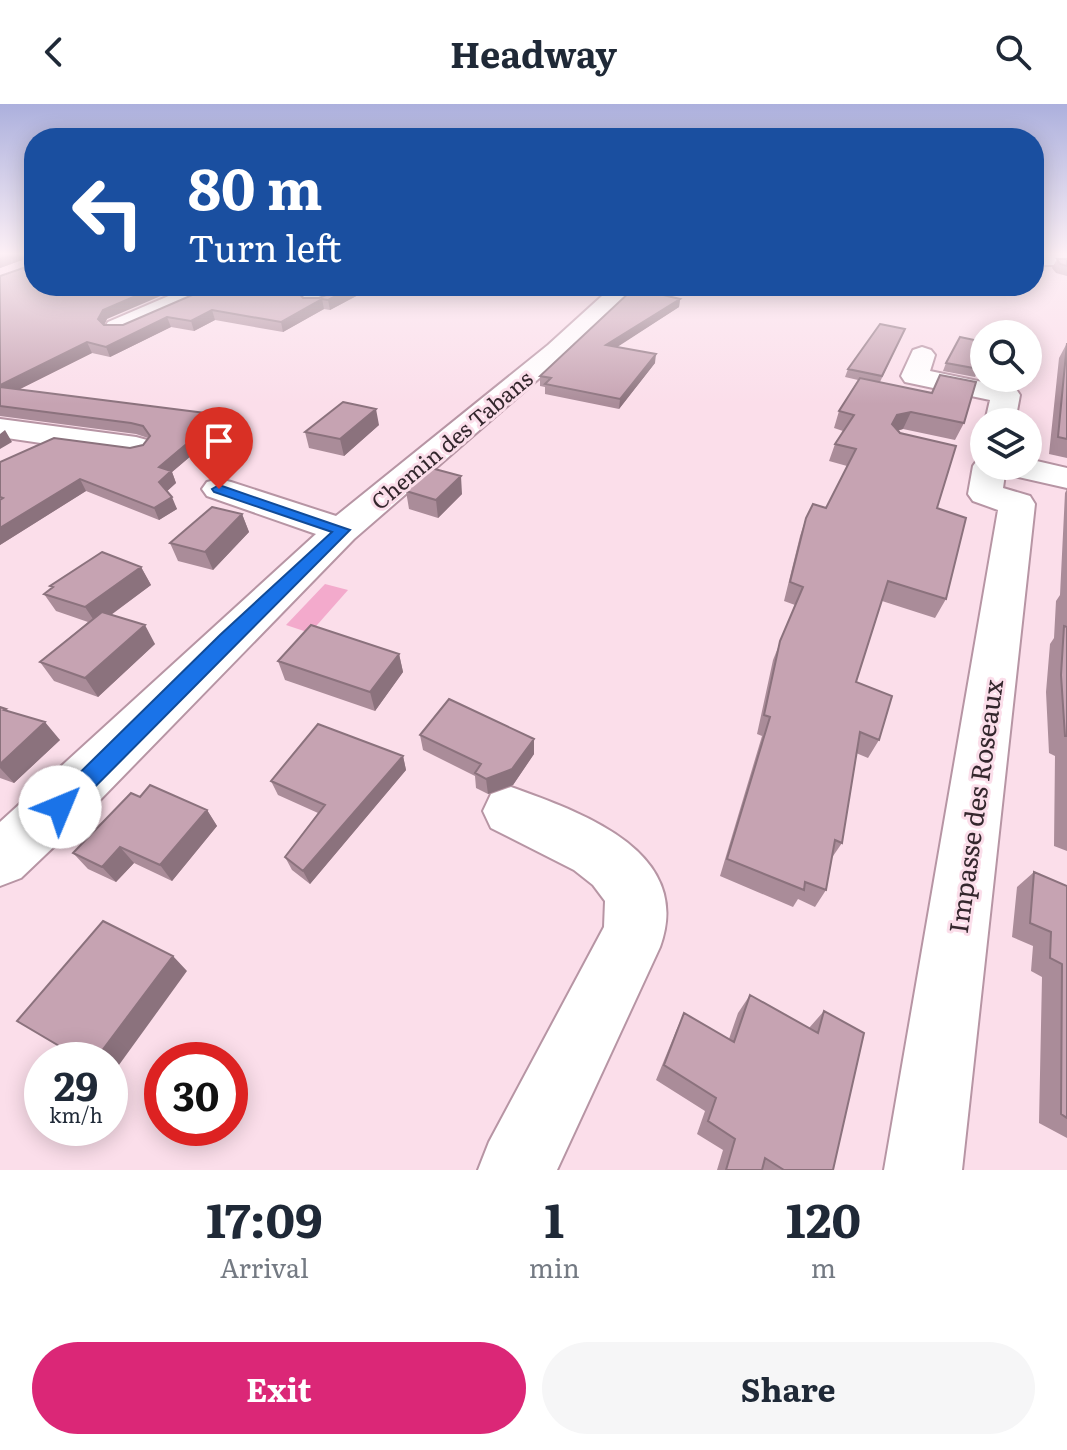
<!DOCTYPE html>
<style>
body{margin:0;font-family:Literata,serif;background:#f6f6f7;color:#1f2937;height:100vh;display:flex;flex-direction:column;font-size:30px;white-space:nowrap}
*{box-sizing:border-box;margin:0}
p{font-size:26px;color:#747a83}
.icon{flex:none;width:44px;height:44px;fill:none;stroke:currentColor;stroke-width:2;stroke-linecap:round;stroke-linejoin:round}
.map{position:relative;height:1066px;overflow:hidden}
.side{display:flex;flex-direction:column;background:#fff;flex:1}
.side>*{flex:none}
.guide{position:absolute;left:24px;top:24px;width:1020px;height:168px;border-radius:32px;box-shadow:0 4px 20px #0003;background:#1a4fa0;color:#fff;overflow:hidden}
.controls{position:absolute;left:970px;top:216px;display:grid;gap:16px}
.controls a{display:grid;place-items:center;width:72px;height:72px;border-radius:50%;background:#fff;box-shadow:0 4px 20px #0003;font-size:40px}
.speed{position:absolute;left:24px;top:938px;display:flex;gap:16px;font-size:40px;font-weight:700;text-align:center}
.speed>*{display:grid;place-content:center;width:104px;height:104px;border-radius:50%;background:#fff;box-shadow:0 4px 20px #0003;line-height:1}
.speed small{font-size:20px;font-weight:400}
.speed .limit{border:12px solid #d22;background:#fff;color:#111}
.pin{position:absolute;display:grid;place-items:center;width:68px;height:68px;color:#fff;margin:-82px -34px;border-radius:50% 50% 50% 0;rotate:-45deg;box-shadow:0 0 8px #0007}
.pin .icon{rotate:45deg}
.me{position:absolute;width:88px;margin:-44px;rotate:45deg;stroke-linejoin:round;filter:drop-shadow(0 0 6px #0008)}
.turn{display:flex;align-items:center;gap:28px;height:168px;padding:0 32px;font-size:36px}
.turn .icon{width:104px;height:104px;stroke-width:2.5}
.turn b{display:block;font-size:56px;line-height:68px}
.eta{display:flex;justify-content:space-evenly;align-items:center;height:136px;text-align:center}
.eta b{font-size:48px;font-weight:700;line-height:56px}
.cta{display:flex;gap:16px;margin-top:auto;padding:16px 32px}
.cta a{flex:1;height:92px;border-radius:48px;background:#db2777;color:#fff;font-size:32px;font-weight:700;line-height:92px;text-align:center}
.cta a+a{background:#f6f6f7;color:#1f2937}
header{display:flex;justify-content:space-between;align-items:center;height:104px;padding:0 32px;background:#fff;font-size:36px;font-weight:700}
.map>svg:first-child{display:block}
.water{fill:#f3aacc}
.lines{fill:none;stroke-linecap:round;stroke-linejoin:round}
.minor-casing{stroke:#b795a4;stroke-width:4}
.minor{fill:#fff;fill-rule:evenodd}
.wall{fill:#aa8c99}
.shaded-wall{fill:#8b727d}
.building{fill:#c6a3b2;stroke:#8b727d;stroke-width:2}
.route{fill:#1a73e8;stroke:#114b97;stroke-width:2}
.labels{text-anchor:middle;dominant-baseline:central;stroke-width:6;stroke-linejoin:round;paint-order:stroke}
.street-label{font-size:22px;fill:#34272d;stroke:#fbdeea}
.near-street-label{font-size:26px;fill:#34272d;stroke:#fbdeea}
</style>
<header><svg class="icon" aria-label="back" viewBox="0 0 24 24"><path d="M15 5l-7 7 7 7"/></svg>Headway<svg class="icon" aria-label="search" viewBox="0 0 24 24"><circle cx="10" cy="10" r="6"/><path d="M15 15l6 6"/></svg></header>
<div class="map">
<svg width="1067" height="1066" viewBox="0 0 1067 1066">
<rect width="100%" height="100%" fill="#fbdeea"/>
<path class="water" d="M325,480L348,486L310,529L286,521Z"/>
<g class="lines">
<defs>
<path id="minor" d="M1034,150H1067V161H1034Z
M192,182H221L218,187L126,228H108L105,223L108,218Z
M325,182H355L352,187L321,200H305L302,195L305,190Z
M613,182H637L566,251L354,435L64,733L21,774L0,782V718L316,430L207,392L202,385L207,378L219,375L231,378L336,412L548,241Z
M922,243L931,246L935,251L930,267L1016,285L1020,291L1015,318H985L990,296L905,278L901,272L913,246Z
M0,315L136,333L147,336L152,343L147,350L136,353L0,333Z
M984,354V362H1028V355L1067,364V384L1005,370L1003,384L1030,392L1035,400L962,1066H884L998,406L973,397L968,390L973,362L978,355Z
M511,683C580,708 695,747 660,843L557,1066H478L489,1038L604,823L605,797L593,781L574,766L491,724L483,707L491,690Z"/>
</defs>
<use href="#minor" class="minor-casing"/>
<use href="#minor" class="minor"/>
</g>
<path class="wall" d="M0,150H34L107,215L104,221H123L213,182H317L304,187L302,192L303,194H319L348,182H375L330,206L324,205L283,228L215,216L194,227L171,223L110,253L92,249L20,285L225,323L172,368L176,379L167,387L177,405L159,416L86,387L0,441V358L130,344L143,341L148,334L136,330L0,312V172L32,161L33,152L0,164Z
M1067,154V172L1056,169L1052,164L1057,155Z
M680,195L679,203L616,243L655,259L619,305L545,290V283L540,282V272Z
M905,225L880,278L964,319L955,336L903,325L897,327L937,404L946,495L935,514L882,497L856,578L879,636L868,654L856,649L842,739L831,755L826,786L815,803L798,795L793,803L720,772L762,632L757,630L773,556L795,501L784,497L800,432L806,414L826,404L847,362L829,357L835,340L843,327L834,324L839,307L858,276L845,273L848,265Z
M1067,239V354L1049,350L1059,254Z
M946,259L979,265L975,273L943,267Z
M379,321L344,352L309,344L305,328Z
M1067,385V747L1054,742L1055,652L1049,649L1046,588L1050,540L1054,534L1056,497L1060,491L1065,389Z
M406,387L462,390L438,414L409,405Z
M242,410L249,428L213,466L178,457L170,439Z
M141,463L151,481L111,511L155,540L98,593L54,577L40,558L88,518L56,507L44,490L52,484L50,482Z
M399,550L403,568L375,607L285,576L278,557Z
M0,603L6,605L8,608L60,636L14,679L0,674Z
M420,631L534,650L513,681L488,690L476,684L475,672L423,646Z
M403,652L406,666L310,780L292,766L285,753L318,709L278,691L271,677Z
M140,693L207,706L217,722L172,777L134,759L116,778L88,765L73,749Z
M1034,768L1067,782V1034L1039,1019L1042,873L1031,867L1033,842L1012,833L1017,783Z
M750,891L809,924L824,907L833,1066H717L723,1046L697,1030L705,1007L656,976L676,927L684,909L729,935L738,909Z"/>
<path class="shaded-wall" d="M10,150H32L33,152L0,164V154Z
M159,182H184L107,215L102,225L98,215L103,206Z
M300,182H317L304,187L299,197L297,187Z
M356,182H375L330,206L328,196Z
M322,195L324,205L283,228L281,218Z
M680,195L679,203L605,251L606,241Z
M212,206L215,216L194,227L191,217Z
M167,213L171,223L110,253L106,243Z
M87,238L92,249L4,293L0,287V281Z
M656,250L655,259L619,305L620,295Z
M376,305L379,321L344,352L340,335Z
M911,308L903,325L891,328L892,320L897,311Z
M221,311L225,323L172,368L176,379L164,390L159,378V363Z
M5,326L12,338L0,345V330Z
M461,372L462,390L438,414L436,396Z
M80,375L86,387L0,441V424Z
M172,393L177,405L159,416L154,404Z
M242,410L249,428L213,466L205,448Z
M141,463L151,481L97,521L85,503Z
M145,521L155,540L98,593L85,574Z
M399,550L403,568L375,607L370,588Z
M45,618L60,636L14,679L0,664V660Z
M534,635V650L513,681L488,690L486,675Z
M403,652L406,666L310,780L303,767Z
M207,706L217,722L172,777L160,761Z
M120,743L134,759L116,778L102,763Z
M173,852L187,867L111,972L110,956H95Z"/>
<path class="building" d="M33,150H34V182H159L103,206L98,215L104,221H123L213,182H300L297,187L303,194H319L348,182H356L328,196L322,195L281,218L212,206L191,217L167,213L106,243L87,238L0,281V172L32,161Z
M1057,155H1067V162L1060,160Z
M634,184L680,195L606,241L656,250L620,295L545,280L551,274L540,272Z
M880,220L905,225L882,272L848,265Z
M960,233L984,238V248L979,265L946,259Z
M1067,239V335L1058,333Z
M940,271L976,278L964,319L911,308L897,311L892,320L900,329L956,342L937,404L966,414L946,495L888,477L856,578L892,592L879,636L860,628L842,739L835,736L826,786L805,778L804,786L727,755L770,613L764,611L780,537L803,483L790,478L806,414L813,400L826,404L856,345L835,340L854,311L839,307L860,274L932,289Z
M0,283L221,311L159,363L171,367L159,378L172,393L154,404L80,375L0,424V396L3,394L0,393V358L54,334L130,344L143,341L150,332L143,322L131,319L0,302Z
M343,298L376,305L340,335L305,328Z
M431,364L461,372L436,396L406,387Z
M212,403L242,410L205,448L170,439Z
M102,448L141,463L85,503L44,490L53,483L50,482Z
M102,508L145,521L85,574L40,558Z
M311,521L399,550L370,588L278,557Z
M1064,522L1067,523V632H1065L1061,571Z
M449,595L534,635L512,665L486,675L475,669L481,660L420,631Z
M0,603L6,605L4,606L45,618L0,660Z
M318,620L403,652L303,767L285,753L325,701L271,677Z
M150,681L207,706L160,761L120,743L102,763L73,749L131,689L140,693Z
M1034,768L1067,782V1014L1061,1010L1062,860L1050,854L1051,828L1030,819Z
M103,817L173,852L95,956H83L17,917Z
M750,891L818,929L824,907L864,929L833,1066H784L765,1054L762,1066H726L735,1035L708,1017L716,994L664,961L684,909L734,938Z"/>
<linearGradient id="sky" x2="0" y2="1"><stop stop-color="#acb0dd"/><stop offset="0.5" stop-color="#fdf0f6"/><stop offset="1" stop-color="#fdf0f6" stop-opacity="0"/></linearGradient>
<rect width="1067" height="300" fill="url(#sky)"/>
<path class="route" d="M219,381L350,426L68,710L60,713L52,710L49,703L52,696L220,531L332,428L214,388L212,385Z"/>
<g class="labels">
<g class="street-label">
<text transform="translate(451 335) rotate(-40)">Chemin des Tabans</text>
</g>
<g class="near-street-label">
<text transform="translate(974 702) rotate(-82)">Impasse des Roseaux</text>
</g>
</g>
</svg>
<div class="controls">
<a><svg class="icon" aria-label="search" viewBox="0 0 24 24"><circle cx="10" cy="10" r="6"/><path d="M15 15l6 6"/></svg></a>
<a><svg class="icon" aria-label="layers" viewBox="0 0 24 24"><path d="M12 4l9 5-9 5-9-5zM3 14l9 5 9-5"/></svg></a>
</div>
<div class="speed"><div>29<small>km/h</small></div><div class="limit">30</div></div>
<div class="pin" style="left:219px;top:385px;background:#d93025"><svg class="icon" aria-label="arrive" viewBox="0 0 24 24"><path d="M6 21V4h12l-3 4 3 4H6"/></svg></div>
<svg class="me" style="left:60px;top:703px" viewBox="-20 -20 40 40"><circle r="19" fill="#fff"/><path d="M0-13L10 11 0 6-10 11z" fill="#1a73e8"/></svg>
<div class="guide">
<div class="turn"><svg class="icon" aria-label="left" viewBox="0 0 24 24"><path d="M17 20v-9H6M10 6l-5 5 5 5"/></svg><div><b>80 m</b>Turn left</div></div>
</div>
</div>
<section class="side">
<div class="eta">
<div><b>17:09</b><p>Arrival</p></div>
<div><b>1</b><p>min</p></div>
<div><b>120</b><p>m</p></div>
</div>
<div class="cta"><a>Exit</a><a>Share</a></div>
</section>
